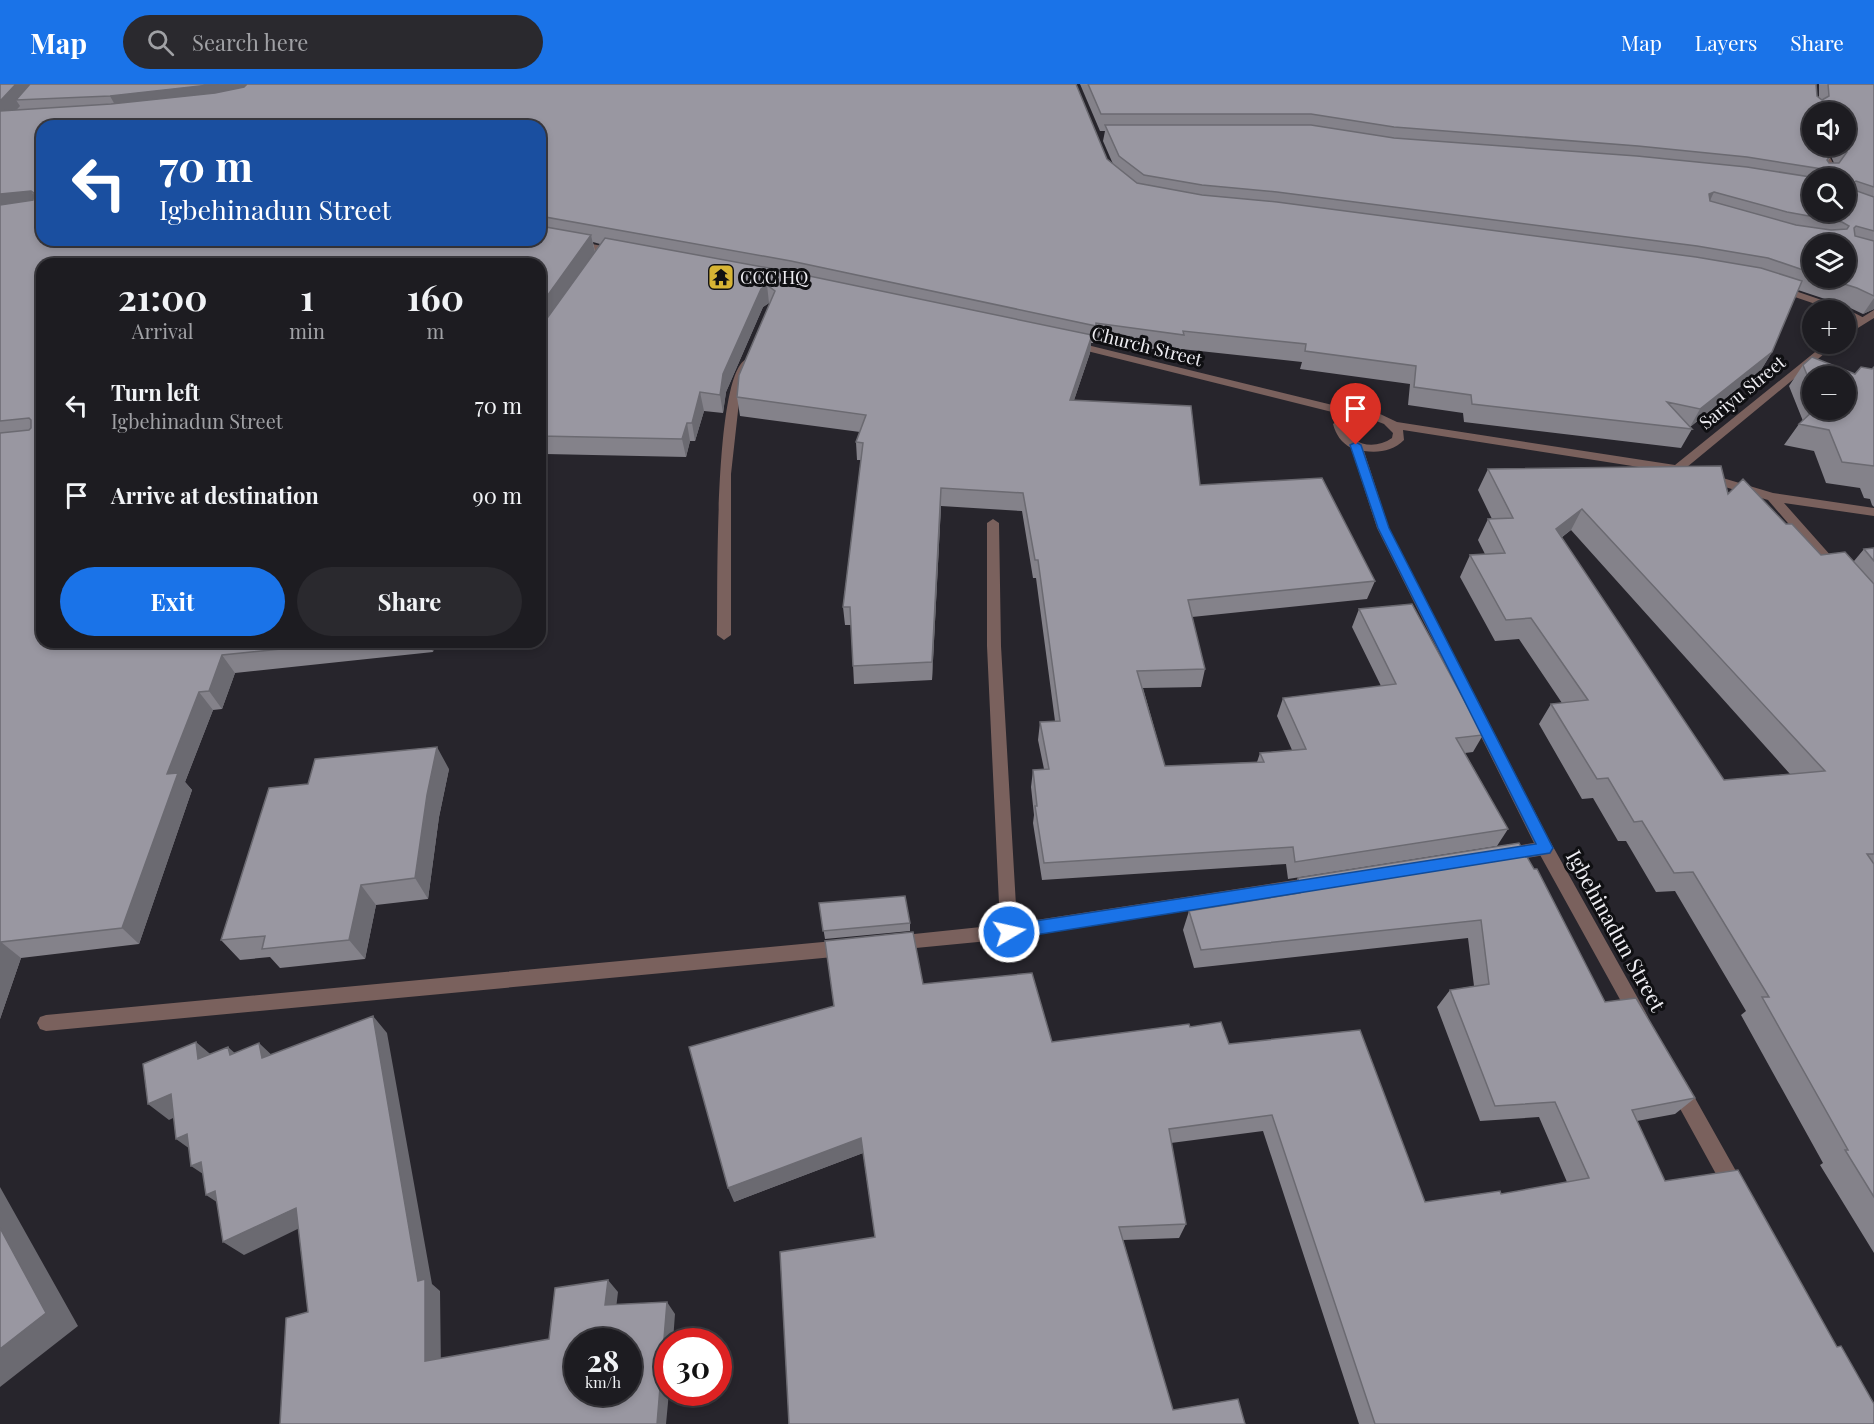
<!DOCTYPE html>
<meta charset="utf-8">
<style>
body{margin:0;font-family:"Playfair Display",serif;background:#2a292e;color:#f1f3f6;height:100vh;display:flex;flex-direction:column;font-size:22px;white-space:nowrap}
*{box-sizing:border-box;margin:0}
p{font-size:20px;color:#a0a1a5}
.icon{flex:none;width:33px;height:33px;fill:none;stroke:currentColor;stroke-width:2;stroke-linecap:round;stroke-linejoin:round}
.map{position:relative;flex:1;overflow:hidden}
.panel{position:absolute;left:36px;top:174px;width:510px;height:390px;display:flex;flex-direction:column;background:#1d1c21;border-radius:18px;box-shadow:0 3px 9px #0003,0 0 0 2px #3b3a3f}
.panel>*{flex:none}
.guide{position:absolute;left:36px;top:36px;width:510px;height:126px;border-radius:18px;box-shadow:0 3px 9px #0003,0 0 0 2px #3b3a3f;background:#1a4fa0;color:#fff;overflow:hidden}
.buttons{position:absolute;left:1802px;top:18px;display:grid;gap:12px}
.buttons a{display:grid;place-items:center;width:54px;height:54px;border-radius:50%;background:#1d1c21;box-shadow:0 3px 9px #0003,0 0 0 2px #3b3a3f;font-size:30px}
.speed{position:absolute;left:564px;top:1244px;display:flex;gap:12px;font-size:30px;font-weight:700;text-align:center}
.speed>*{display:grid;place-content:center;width:78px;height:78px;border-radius:50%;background:#1d1c21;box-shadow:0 3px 9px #0003,0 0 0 2px #3b3a3f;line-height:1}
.speed small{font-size:15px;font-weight:400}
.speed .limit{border:9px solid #d22;background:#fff;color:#111}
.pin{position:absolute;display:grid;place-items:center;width:51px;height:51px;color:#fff;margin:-62px -26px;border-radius:50% 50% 50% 0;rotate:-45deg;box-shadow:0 0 6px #0007}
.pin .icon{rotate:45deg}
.me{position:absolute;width:66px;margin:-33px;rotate:81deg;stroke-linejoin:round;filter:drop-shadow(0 0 4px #0008)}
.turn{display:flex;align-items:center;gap:21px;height:126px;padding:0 24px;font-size:27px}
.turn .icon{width:78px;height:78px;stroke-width:2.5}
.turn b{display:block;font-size:42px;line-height:51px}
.eta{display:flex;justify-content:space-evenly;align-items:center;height:102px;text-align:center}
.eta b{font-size:36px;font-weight:700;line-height:42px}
.action{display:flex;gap:12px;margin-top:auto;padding:12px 24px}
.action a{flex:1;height:69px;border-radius:36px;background:#1a73e8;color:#fff;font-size:24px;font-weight:700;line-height:69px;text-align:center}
.action a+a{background:#2a292e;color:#f1f3f6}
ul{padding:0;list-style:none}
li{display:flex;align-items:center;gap:18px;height:90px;padding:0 24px}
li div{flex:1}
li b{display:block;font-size:22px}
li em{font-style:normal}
header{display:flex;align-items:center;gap:36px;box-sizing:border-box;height:84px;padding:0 30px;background:#1a73e8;color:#fff}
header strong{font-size:28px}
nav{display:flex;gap:33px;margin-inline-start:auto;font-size:21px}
.search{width:420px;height:54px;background:#2a292e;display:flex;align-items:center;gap:15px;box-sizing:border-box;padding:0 21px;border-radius:33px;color:#a0a1a5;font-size:22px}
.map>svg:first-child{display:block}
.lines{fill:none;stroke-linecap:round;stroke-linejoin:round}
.service{fill:#7a615d;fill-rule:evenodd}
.minor{fill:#7a615d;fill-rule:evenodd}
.tertiary{fill:#7a615d;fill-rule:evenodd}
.wall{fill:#84828a;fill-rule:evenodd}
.shaded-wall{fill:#6b6a71}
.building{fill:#9997a1;stroke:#6b6a71;stroke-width:1.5;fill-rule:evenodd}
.route{fill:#1a73e8;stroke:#114b97;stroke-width:1.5}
.labels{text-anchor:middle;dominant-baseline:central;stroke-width:6;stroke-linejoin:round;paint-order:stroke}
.far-poi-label{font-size:18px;fill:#eeedf2;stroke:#0f0f12;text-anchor:start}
.far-street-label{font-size:18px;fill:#eeedf2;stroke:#0f0f12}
.street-label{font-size:21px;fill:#eeedf2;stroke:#0f0f12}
</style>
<header>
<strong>Map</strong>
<div class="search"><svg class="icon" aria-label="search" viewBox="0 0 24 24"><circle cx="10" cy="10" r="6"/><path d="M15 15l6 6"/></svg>Search here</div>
<nav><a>Map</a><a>Layers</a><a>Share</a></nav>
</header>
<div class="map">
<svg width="1874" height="1340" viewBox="0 0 1874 1340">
<rect width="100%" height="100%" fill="#27252c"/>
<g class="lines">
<path class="service" d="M747,275L752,278L740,309L731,390V551L724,556L717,551C718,512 713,287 747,275Z"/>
<path class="minor" d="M1816,62H1824L1835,83L1827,94H1819L1827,83Z
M1778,201L1845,224L1868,236L1863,239L1845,232V226H1833L1774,206V202Z
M1706,389L1773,409L1874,424V432L1784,419L1840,482L1842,485L1840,488H1830L1768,416L1702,396V390Z
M993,435L999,439L1001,562L1017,839L1314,793L1320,795L1322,800L1320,805L1009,855L895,866L889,864L887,859L889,854L895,852L1000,841L987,562V439Z
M1545,757L1551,759L1553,764L1551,769L1545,771L1504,778L1498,776L1496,771L1498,766L1504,764Z
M844,856L850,859L853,864L850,869L844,872L46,947L40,945L37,939L40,933L46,931Z"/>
<path class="tertiary" d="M540,150L618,165L623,168L618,171L540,156Z
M1874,226V234L1845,252V244Z
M1071,257L1357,327L1378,329L1397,338L1675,381L1825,260H1836L1681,388L1677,389L1403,346L1404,356C1393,367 1379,369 1364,367L1389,444L1551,759L1645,927L1648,933L1645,939L1639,941L1633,939L1539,769L1377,444L1351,364C1341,358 1336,351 1333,340L1344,331L1067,262L1066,260ZM1366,333L1384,340L1393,349L1392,354C1375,366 1350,362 1345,341L1355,334Z
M1679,995L1686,998L1741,1096L1744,1103L1741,1110L1734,1113L1727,1110L1672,1010L1670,1004L1672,998Z"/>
</g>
<path class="wall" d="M0,0L1107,75L1113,80L1103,57L1105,47H1100L1080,0H1816L1817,12L1819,14V0H1874V225L1863,230L1846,222L1798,206L1772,268L1761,286L1690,343L1692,345L1681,364L1464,338L1463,329L1408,321L1410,300L1300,285L1302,278L1181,265V269L1094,257L1093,259H1091L1090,269L1074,316L1200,401L1375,497L1367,515L1192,533L1205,585L1201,603L1143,604L1165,682L1257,678L1260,669L1292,666L1277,632L1283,614L1381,602L1352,543L1359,525L1483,651L1473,668L1465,669L1508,745L1497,762L1288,795L1286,780L1042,796L1033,739L1034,731L1031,703L1033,686L1044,685L1038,656L1040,638L1055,637L1036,494H1033L1022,427L941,422L932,596L854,600L851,541H845L843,523L861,376H857L856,358L860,348L740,332L737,313L770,220L769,219L763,223L726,308L723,329L704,327L695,357H690L686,373L546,370L540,371V180H42V558H105L104,562L152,558H435L433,568L235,589L222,625L213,626L185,698L192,706L139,860L21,874L0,935ZM1812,28H1845V62H1812ZM540,42V156H42ZM1831,72L1834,79H1829L1828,77ZM1812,94H1845V128ZM593,158L600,160L595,167ZM1812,160L1845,194H1812Z
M1803,281L1855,290L1872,285L1874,283V423L1872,421L1870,415L1864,414L1860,404L1826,399L1814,367L1784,361L1799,340L1803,337L1789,302ZM1812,292L1845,326H1812Z
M1488,385L1728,410L1786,440L1821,471L1854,477L1864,465L1874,464V1169L1820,1081L1823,1079L1741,931L1746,927L1675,807L1656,808L1626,757H1618L1593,714L1582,715L1539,640L1551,620L1562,619L1519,555L1495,557L1460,493L1470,471L1485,470L1478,456L1488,435H1492L1478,406ZM1571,446L1790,690L1724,696L1561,454Z
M449,685L439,733L428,815L376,821L365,875L280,884L270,873L240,876L221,856Z
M1519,759L1605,918L1695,1014L1675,1030L1637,1037L1665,1097L1874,1340H1359L1263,1047L1171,1059L1186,1140L1179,1154L1123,1156L1173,1326L1245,1340H789L875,1153L863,1069L734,1118L923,900L1052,958L1190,943L1229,960L1425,1118L1501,1110L1567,1098L1539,1033L1480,1037L1437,923L1450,906L1474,902L1468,854L1194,884L1183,846L1189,827L1291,811L1298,794Z
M819,819L910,839V847L825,855Z"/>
<path class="shaded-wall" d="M16,0H40L16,16L20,22L10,33L0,34V17Z
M218,0H255L242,12L119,28L110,12Z
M31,107L42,124L0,129V110Z
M1714,108L1706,125L1709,110Z
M591,151L595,169L540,247V222Z
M767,201L769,219L763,223L726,308L723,329L720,311L723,290L761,205Z
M1874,214V225L1863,230Z
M1092,251L1090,269L1068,334L1070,316Z
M1772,268L1761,286L1690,343L1700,325Z
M700,308L704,327L695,357L692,339Z
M687,339L690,357L686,373L682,355Z
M540,352L546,370L540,371Z
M941,404V422L932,596V578Z
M1582,425L1571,446L1544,466L1556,445Z
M85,558H105L98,581L83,563Z
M428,558H435L433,568Z
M222,571L235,589L222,625L209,607Z
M199,608L213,626L185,698L192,706L139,860L122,844L167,690Z
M437,663L449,685L439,733L428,815L415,794L427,711Z
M361,801L376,821L365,875L349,856Z
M1,858L21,874L0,935V861Z
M373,932L387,949L432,1200L440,1207L441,1287L425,1277L418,1197Z
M196,958L215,974L198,975Z
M259,959L277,976L262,974Z
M228,963L246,979L230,971Z
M171,1010L191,1025L169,1036L148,1020Z
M187,1050L197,1070L176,1055Z
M861,1054L863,1069L734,1118L728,1104Z
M201,1078L212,1096L191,1082Z
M0,1103L78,1242L0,1303Z
M215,1107L226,1124L206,1111Z
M296,1124L314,1137L244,1171L223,1158Z
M608,1196L618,1208L615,1233L605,1221Z
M667,1218L675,1230L673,1257H668V1308H669L666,1340H657Z"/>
<path class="building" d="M0,0H16L0,17Z
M30,0H218L110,12L16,16Z
M247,0H1076L1107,75L1137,99L1202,111L1277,118L1696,173L1761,184L1802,197L1772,268L1700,325L1667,318L1692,345L1472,320L1471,311L1414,303L1416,282L1305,267L1306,260L1183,247L1184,251L1096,239V242L791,177L540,132V42H42V156H540V142L591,151L540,222V180H42V558H85L83,563L152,558H349L222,571L209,607L199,608L167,690L178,689L122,844L1,858L0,861V349L29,346L31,344V336L29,334L0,337V121L33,116L34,109L31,107L0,110V27L111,20L215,9L244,3Z
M1088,0H1816L1817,12L1822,16L1829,12L1828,0H1874V103L1856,97L1853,99L1854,106L1874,113V147L1856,142L1854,144L1855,152L1874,157V212L1857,204L1825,194H1845V160H1812V189L1768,174L1697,162L1277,108L1202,101L1144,91L1119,72L1105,41H1311L1394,54L1637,72L1747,83L1817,94H1812V128H1845V94H1822L1824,93L1822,85L1747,73L1638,62L1394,43L1311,30H1101ZM1812,28H1845V62H1844L1847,68L1839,79H1829L1827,76L1834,66L1832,62H1812ZM1714,108L1787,128L1842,138L1849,142L1847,145L1831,146L1796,141L1710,117L1709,110Z
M605,154L790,188L1092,251L1070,316L1191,322L1200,401L1322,394L1375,497L1188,516L1205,585L1137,587L1165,682L1264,678L1260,669L1306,665L1283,614L1396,600L1359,525L1412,520L1483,651L1456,654L1508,745L1295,778L1293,763L1044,779L1035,722H1037L1033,686L1049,685L1040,638L1060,637L1038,476H1035L1023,409L941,404L932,578L853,582L850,523H843L863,359L856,358L866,331L737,313L739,291L775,207L767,201L761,205L723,290L720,311L700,308L692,339H687L682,355L540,352V244Z
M1812,273L1855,290L1861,283L1872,285L1874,283V382L1842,378L1829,346L1799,340L1814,326H1845V292H1812V303L1803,281Z
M1721,382L1728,410L1743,395L1786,440H1792L1821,471L1845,468L1874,500V770H1867L1874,780V1113L1845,1066H1848L1762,913H1769L1693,788L1674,789L1642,737L1634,738L1608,694L1597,695L1551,620L1588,616L1531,534L1506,536L1470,471L1505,469L1488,435L1513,434L1488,385ZM1582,425L1825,687L1724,696L1556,445Z
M1874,464V477L1864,465Z
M437,663L427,711L415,794L361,801L349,856L262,865L265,852L221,856L269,704L308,700L315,675Z
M1519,759L1534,785H1537L1605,918L1636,914L1695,1014L1632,1026L1665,1097L1738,1086L1837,1263L1841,1262L1874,1320V1340H1375L1272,1031L1169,1045L1186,1140L1119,1143L1173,1326L1238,1315L1245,1340H789L780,1168L875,1153L861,1054L728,1104L689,963L834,922L825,857L913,848L923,900L1032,889L1052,958L1189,940L1190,943L1221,938L1229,960L1360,946L1425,1118L1500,1107L1501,1110L1589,1094L1555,1018L1495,1022L1450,906L1489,900L1481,836L1201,866L1189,827L1300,809L1298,794Z
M905,812L910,839L823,847L819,819Z
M373,932L418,1197L425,1195V1277L549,1255L555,1204L608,1196L605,1221L667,1218L657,1340H280L286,1234L308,1228L296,1124L223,1158L215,1107L206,1111L201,1078L191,1082L187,1050L176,1055L171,1010L148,1020L143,980L196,958L198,975L228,963L230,971L259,959L262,974ZM578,1257H628V1308H578Z
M0,1144L46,1229L0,1265Z"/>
<path class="route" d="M1356,358L1361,361L1389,444L1553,764L1550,769L1009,855L1004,853L1002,848L1004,843L1009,841L1536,760L1378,444L1350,361Z"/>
<defs>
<symbol id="temple-square" viewBox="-11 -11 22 22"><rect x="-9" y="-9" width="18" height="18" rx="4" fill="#d7b434" stroke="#0f0f12"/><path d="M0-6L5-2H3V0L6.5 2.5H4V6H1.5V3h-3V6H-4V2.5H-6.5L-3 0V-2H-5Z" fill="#111"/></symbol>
</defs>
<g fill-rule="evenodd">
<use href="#temple-square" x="706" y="178" width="30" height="30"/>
</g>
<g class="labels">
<g class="far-poi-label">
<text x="740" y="193">CCC HQ</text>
</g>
<g class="far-street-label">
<text transform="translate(1147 262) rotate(14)">Church Street</text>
<text transform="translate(1742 308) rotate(-39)">Sariyu Street</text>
</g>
<g class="street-label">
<text transform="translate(1617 846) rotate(61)">Igbehinadun Street</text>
</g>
</g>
</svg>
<div class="buttons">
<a><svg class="icon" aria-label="sound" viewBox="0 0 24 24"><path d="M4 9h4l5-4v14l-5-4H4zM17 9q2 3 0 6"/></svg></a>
<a><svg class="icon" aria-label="search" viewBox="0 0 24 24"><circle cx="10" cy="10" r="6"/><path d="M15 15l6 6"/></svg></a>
<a><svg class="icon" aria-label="layers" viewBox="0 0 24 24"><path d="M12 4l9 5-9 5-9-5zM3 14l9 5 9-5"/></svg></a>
<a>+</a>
<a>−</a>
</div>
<div class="speed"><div>28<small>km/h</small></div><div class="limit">30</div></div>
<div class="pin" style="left:1356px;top:361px;background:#d93025"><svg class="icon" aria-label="arrive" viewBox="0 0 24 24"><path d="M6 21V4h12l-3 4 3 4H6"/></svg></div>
<svg class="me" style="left:1009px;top:848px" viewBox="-20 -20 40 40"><circle r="17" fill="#1a73e8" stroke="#fff" stroke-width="3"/><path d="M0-11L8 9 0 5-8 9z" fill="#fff"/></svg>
<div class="guide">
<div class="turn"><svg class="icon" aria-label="left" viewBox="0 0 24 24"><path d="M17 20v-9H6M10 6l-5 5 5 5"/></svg><div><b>70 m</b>Igbehinadun Street</div></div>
</div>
<section class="panel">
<div class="eta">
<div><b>21:00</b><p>Arrival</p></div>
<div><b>1</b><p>min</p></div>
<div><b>160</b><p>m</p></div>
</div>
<ul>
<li><svg class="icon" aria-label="left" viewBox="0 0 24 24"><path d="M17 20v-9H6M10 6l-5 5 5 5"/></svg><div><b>Turn left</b><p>Igbehinadun Street</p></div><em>70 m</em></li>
<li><svg class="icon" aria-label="arrive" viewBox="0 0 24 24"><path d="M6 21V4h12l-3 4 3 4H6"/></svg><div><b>Arrive at destination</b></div><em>90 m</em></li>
</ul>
<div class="action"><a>Exit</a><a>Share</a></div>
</section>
</div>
